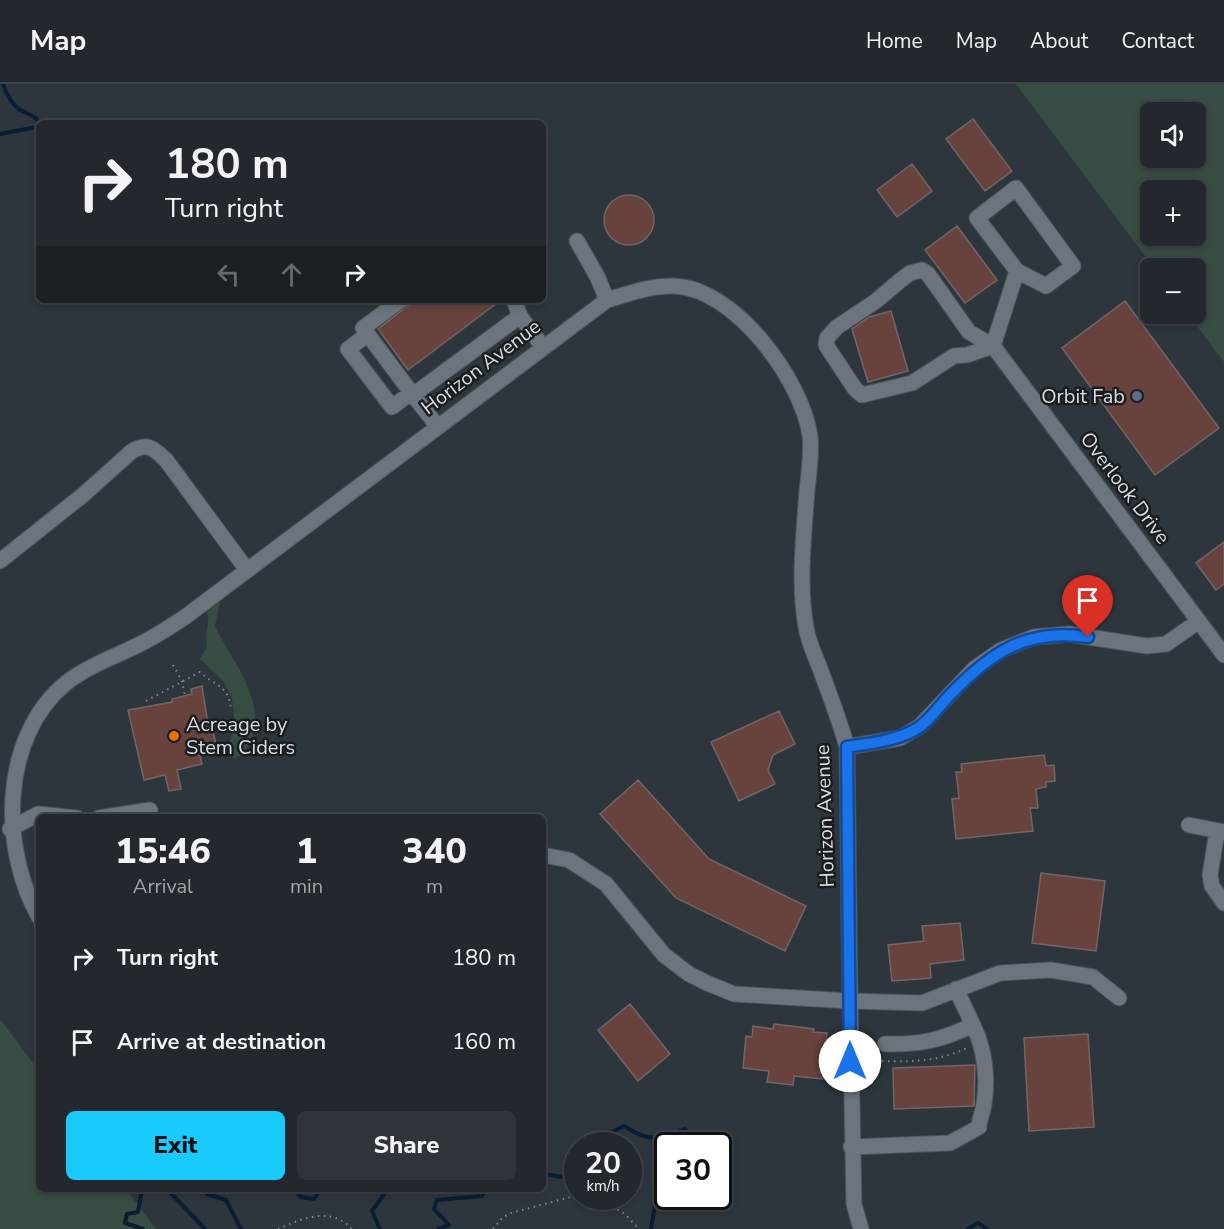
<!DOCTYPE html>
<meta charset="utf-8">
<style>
body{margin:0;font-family:"Nunito Sans",sans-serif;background:#2e343a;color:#f1f3f6;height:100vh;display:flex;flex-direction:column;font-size:22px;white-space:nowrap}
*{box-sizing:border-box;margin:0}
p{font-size:20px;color:#a2a6aa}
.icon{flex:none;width:33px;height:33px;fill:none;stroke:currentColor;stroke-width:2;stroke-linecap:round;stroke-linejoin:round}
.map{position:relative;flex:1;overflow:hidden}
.side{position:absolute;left:36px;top:730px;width:510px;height:378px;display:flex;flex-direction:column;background:#22282e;border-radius:9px;box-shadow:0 3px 9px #0003,0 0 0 2px #3f444a}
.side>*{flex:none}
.top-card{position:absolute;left:36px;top:36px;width:510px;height:183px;border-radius:9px;box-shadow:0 3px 9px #0003,0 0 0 2px #3f444a;background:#22282e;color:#f1f3f6;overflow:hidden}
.tools{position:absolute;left:1140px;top:18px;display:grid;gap:12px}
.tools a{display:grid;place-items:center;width:66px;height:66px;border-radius:9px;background:#22282e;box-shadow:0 3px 9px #0003,0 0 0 2px #3f444a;font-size:30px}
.speed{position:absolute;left:564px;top:1048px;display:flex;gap:12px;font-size:30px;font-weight:700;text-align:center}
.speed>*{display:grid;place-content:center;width:78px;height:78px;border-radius:50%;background:#22282e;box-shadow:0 3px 9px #0003,0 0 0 2px #3f444a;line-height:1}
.speed small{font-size:15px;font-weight:400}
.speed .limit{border:3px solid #111;border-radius:9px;background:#fff;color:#111}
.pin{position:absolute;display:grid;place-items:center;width:51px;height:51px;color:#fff;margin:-62px -26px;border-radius:50% 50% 50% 0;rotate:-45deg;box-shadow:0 0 6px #0007}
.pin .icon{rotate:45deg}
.me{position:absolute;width:66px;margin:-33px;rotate:0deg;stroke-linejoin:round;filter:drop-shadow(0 0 4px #0008)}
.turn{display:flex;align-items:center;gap:21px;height:126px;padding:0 30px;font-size:27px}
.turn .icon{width:78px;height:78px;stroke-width:2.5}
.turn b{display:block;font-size:42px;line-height:51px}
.lanes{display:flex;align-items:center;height:57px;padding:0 30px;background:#0003;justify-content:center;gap:30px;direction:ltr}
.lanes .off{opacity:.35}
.eta{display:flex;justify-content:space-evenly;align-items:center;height:102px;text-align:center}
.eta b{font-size:36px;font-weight:800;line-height:42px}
.button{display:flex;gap:12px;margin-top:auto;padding:12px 30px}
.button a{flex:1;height:69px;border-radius:9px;background:#19cafc;color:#111;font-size:24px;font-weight:800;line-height:69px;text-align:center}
.button a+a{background:#2e343a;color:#f1f3f6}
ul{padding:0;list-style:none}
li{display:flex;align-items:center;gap:18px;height:84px;padding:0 30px}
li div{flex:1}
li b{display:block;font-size:22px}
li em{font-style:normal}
header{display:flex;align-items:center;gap:36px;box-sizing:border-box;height:84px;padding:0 30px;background:#22282e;border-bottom:2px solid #3f444a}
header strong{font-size:28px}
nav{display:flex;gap:33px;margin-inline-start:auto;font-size:21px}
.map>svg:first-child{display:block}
.green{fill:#384d41;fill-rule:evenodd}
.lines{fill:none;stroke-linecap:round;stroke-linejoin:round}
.stream{stroke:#091d34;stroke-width:4}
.building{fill:#68433e;stroke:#726664;stroke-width:1.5}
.minor-casing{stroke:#4d5359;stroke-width:17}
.path{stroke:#80878d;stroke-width:2;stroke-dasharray:1.5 4.5;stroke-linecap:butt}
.minor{stroke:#6c757d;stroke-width:15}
.route-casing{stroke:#114b97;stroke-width:15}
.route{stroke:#1a73e8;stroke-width:10}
.service-dot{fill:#5c6f8a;stroke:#191d20;stroke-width:2}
.food-dot{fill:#e8710a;stroke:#191d20;stroke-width:2}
.labels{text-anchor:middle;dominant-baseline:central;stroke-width:5;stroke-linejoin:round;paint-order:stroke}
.street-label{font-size:20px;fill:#d9dee3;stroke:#191d20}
.poi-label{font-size:20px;fill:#d9dee3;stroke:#191d20;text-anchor:end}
</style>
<header>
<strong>Map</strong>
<nav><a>Home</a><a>Map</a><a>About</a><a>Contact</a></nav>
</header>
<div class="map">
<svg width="1224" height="1145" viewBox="0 0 1224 1145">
<rect width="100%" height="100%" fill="#2e363d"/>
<path class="green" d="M1016,0H1224V278L1188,230H1196V184H1154ZM1150,28H1196V74H1150ZM1150,106H1196V152H1150Z
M220,517L215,542C231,576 272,623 248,661C245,667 242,671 235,674L224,671L235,643L232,614L223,597L200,575L207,562C204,548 211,539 207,528Z
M0,935L39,987V1106H127L156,1145H0Z"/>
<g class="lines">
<path class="stream" d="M0,50L37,43L39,38C34,30 26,30 19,25C11,19 6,9 3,0
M607,1062L610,1061L608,1050L624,1042C649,1058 658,1057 685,1045L691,1054L688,1062
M543,1090L571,1094L578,1086
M142,1106L138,1128L127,1130L125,1139L143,1145
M168,1106L205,1145
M206,1106L207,1110L226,1116L241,1145
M294,1106L301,1113L314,1115L320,1106
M380,1145L372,1127L387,1106
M438,1145L449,1141L434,1125L437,1116L482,1112L486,1106
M651,1145L655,1121L668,1100
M968,1145L978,1139L987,1145"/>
</g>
<path class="building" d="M973,35L1012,87L985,107L946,55Z
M912,80L932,107L897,133L877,106Z
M604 136a25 25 0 1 1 50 0a25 25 0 1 1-50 0Z
M957,142L997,196L965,219L925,166Z
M415,216H501L408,286L378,245Z
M1125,217L1219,344L1155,391L1062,264Z
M891,227L908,287L868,298L852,245L869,233Z
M1224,458V500L1216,506L1196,479Z
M202,602L208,640L211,639L217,664L199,668L202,680L177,686L181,705L169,707L165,691L144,696L128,626L172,618V615L192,610L191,605Z
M779,627L795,660L773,671L768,686L775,700L739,717L711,658Z
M1044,671L1046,682L1054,681L1055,697L1046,698V703L1036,705L1038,724H1030L1033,747L956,755L952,715L959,714L956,688H962L961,680Z
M638,696L709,775L806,822L785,867L676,814L600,730Z
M1041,789L1105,797L1096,867L1032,859Z
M960,839L964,876L930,880L931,894L892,897L888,861L924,857L922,842Z
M630,920L670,970L638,997L598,946Z
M774,940L814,945L813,948L827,949L822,995L794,992L793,1001L767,998L769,987L743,984L746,952L752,953L753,942L773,945Z
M1088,950L1094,1043L1029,1047L1024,954Z
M975,981L974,1022L894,1025L893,984Z"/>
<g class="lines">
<defs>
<path id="minor" d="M577,157L597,192L607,216
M401,216L363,244L413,311
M514,216L520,232
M368,250L348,265L392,323L411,309
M993,262L967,271L954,272L912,299L862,311L855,305L826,261L827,254L837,243L876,217L902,195L910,189L922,186L928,190L969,248L993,262L1224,571
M993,262L1017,187L977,134L1016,104L1073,182L1046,202L1017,187
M438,343L413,311L520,232L543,263
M0,477L83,411L131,368C147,357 154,365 166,376L247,486
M847,663L900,654L920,642L974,585L1001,566L1034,553L1069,550L1147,562L1166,560L1199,537
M99,734L150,726
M1189,741L1224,748
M10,745L38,730L77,734
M1217,747L1210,791L1212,802L1224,819
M39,833C0,765 0,653 66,599C88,582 114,573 138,561C155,553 170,543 185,533L607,216C628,210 652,201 674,202C735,204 802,296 810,352C812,369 809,389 807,406C804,451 798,499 806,543C808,559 817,575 822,590C831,614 840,638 847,663L850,917L734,910L707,899L689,890L664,871L606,800L569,776L543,771
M885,960C920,961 942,956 973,941L956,905
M851,1063L950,1059L979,1043C979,1035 983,1029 984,1020C988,994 985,965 973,941
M861,1145L854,1120L850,917L922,919L1000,889L1051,886L1093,893L1119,914"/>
</defs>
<use href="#minor" class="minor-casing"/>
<path class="path" d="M173,581L182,597L185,612
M146,617L200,588C216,603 229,601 231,626
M864,976C901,978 933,980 967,964
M597,1113L625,1130L639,1145
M278,1145C303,1134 330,1122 352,1145
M493,1145L503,1133L511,1129L578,1111"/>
<use href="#minor" class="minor"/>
</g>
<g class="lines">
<defs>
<path id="route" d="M850,977L847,663C871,659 897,657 918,644C930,636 940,621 950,611C991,568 1027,544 1088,553"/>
</defs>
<use href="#route" class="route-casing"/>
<use href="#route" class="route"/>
</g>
<circle class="service-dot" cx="1137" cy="312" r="6"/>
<circle class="food-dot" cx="174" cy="652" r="6"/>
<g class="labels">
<g class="street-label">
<text transform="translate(481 283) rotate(-37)">Horizon Avenue</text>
<text transform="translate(1125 404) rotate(53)">Overlook Drive</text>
<text transform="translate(825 732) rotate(-92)">Horizon Avenue</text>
</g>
<g class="poi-label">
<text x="1125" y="312">Orbit Fab</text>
<text x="186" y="640" text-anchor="start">Acreage by<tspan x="186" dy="23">Stem Ciders</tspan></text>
</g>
</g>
</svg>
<div class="tools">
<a><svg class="icon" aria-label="sound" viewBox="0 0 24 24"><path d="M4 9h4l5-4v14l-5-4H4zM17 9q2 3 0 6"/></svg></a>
<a>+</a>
<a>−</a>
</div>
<div class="speed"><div>20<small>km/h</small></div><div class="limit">30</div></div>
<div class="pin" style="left:1088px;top:553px;background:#d93025"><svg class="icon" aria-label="arrive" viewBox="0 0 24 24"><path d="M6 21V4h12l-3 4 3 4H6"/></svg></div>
<svg class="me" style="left:850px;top:977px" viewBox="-20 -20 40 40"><circle r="19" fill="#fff"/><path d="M0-13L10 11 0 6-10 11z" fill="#1a73e8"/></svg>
<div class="top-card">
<div class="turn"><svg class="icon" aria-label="right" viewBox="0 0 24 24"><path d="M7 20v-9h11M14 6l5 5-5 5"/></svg><div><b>180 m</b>Turn right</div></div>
<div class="lanes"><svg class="icon off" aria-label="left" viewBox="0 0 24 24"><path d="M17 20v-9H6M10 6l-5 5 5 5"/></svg><svg class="icon off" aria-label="ahead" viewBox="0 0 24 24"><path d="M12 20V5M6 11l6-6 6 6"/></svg><svg class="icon" aria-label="right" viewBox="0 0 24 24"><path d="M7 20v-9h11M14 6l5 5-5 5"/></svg></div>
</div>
<section class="side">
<div class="eta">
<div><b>15:46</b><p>Arrival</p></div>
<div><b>1</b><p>min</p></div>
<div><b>340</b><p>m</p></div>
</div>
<ul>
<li><svg class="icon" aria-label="right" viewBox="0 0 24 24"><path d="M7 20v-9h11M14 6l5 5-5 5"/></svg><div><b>Turn right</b></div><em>180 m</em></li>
<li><svg class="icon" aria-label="arrive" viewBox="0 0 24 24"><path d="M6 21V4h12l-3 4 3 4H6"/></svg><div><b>Arrive at destination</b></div><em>160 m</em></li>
</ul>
<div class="button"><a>Exit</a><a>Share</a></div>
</section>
</div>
